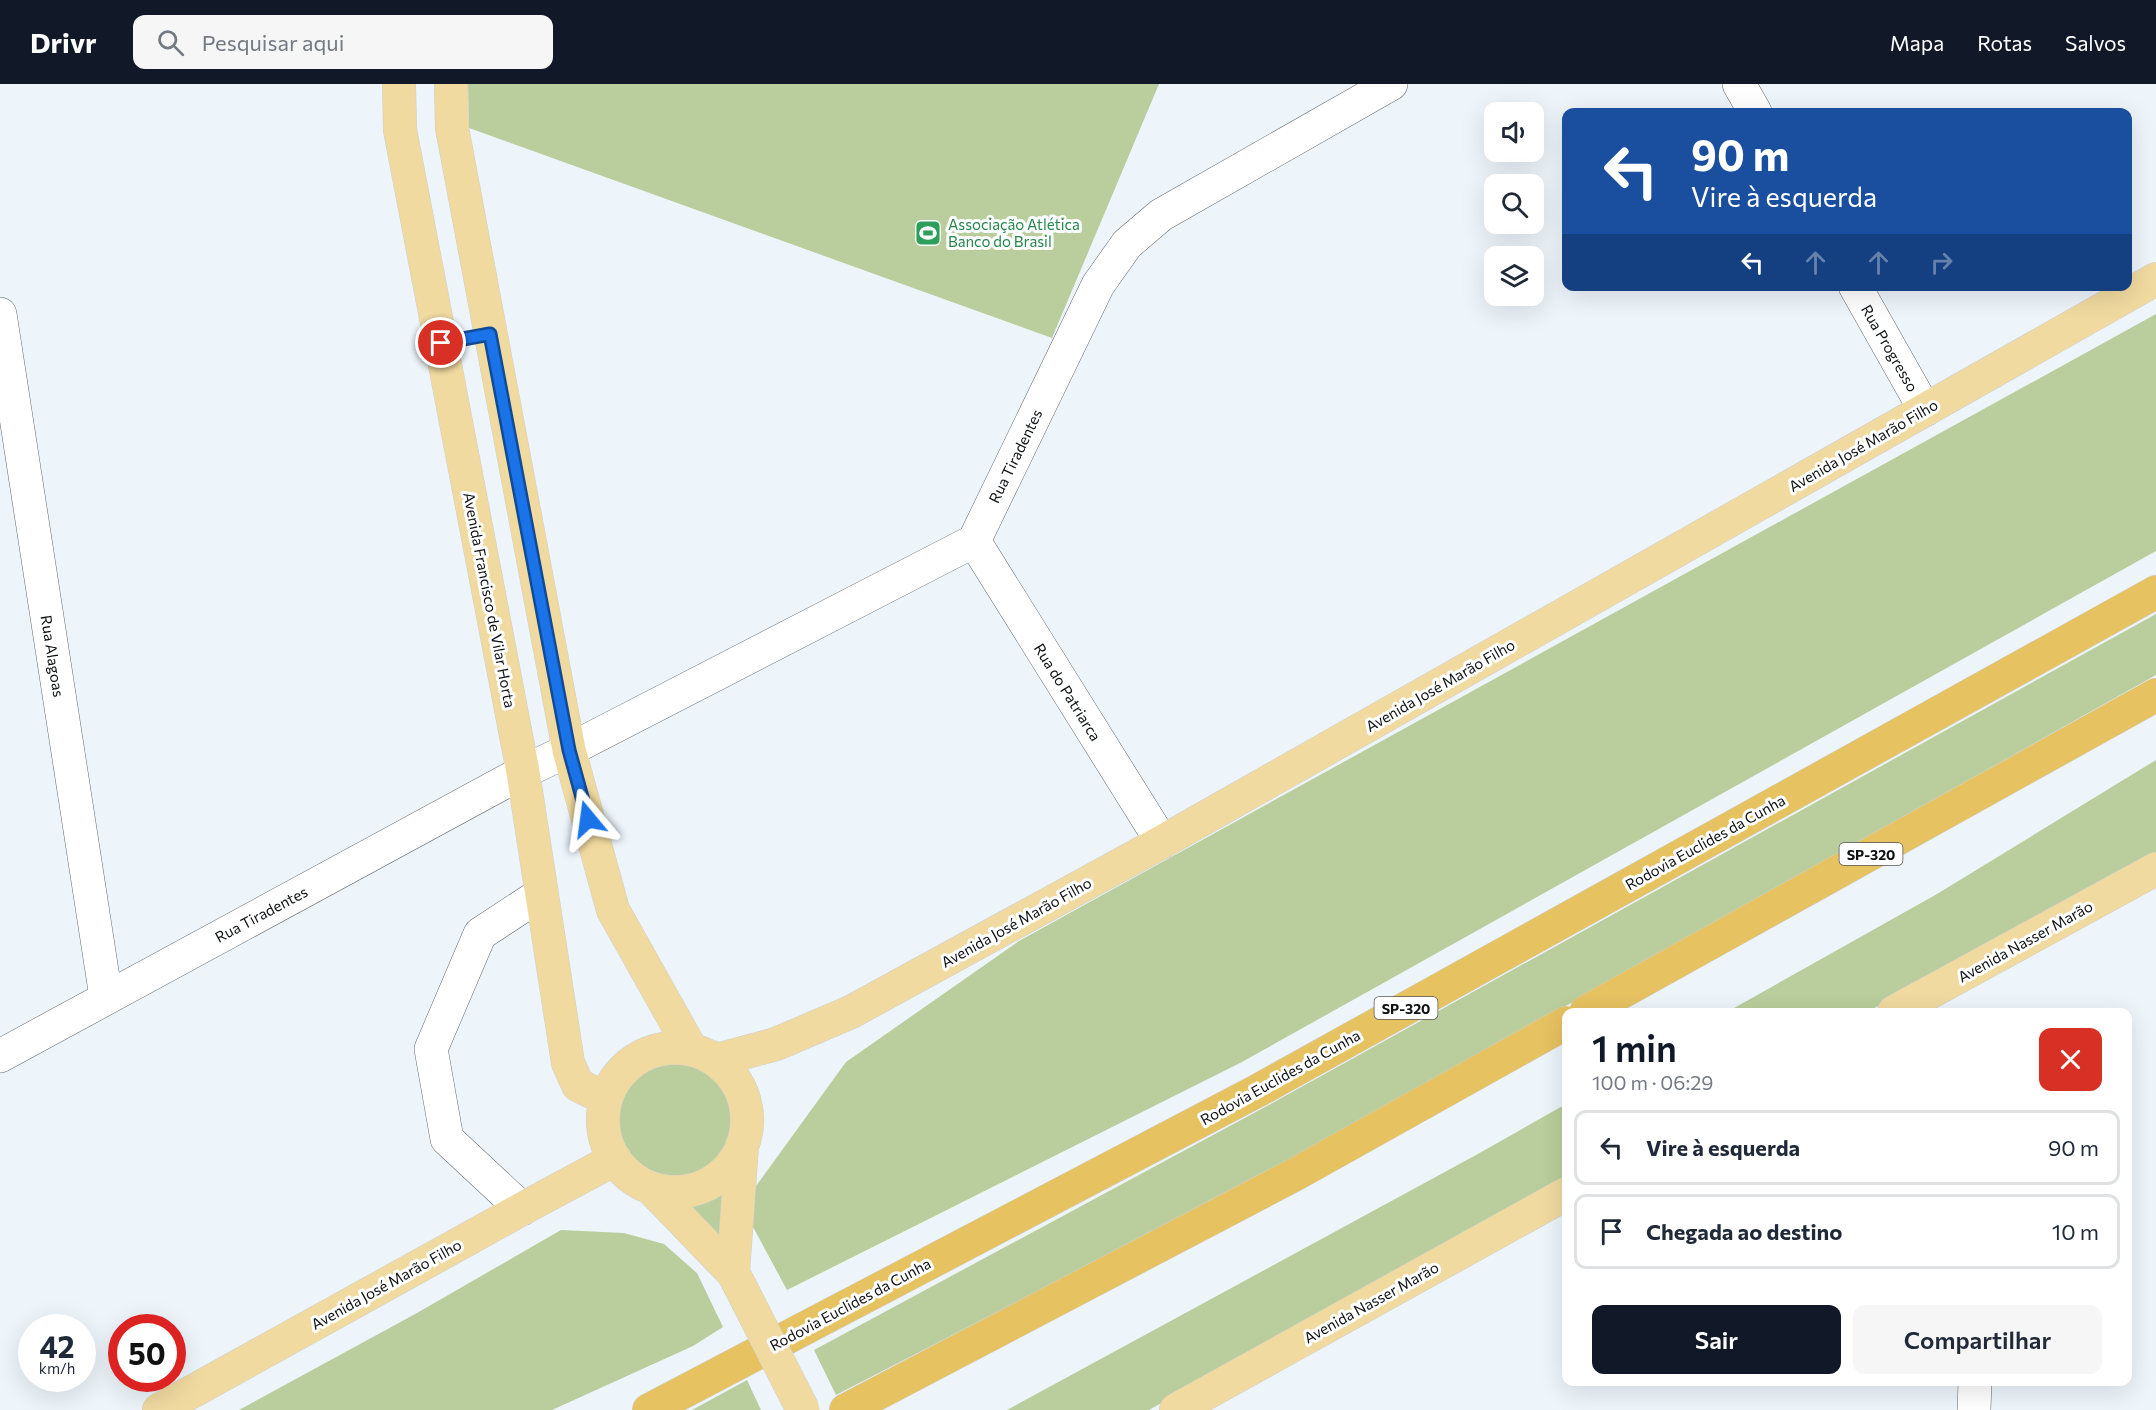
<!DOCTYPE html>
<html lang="pt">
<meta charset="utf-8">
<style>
body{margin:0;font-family:Commissioner,sans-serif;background:#f6f6f7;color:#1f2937;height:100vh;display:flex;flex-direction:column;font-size:22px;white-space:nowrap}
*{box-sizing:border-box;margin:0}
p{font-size:20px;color:#747a83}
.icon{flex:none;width:33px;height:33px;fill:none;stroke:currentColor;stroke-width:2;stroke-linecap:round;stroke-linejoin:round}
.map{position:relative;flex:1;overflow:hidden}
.sheet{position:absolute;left:1562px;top:924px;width:570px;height:378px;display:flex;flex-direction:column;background:#fff;border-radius:12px;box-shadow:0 6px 24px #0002}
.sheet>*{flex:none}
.banner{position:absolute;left:1562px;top:24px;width:570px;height:183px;border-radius:12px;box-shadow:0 6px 24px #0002;background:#1a4fa0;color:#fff;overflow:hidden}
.tools{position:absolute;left:1484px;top:18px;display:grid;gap:12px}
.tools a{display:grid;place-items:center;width:60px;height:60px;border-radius:12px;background:#fff;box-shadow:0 6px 24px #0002;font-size:30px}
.speed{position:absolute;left:18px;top:1230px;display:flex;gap:12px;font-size:30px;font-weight:700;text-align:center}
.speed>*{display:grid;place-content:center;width:78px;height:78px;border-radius:50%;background:#fff;box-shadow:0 6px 24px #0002;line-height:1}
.speed small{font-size:15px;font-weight:400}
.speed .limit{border:9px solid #d22;background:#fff;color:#111}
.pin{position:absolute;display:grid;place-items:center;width:51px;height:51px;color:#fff;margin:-26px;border:3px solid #fff;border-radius:50%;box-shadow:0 2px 6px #0007}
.me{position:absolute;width:66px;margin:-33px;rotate:344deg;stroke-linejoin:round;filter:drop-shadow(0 0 4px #0008)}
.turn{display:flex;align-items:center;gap:21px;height:126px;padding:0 30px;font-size:27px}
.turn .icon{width:78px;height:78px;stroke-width:2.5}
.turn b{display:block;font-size:42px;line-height:51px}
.lanes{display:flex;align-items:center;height:57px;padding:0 30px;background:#0003;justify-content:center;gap:30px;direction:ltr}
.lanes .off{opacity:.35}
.round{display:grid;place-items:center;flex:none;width:63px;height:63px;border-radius:12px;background:#f6f6f7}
.headline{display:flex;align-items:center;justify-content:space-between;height:102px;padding:0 30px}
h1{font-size:36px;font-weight:600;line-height:45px;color:#111827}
.cta{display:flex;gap:12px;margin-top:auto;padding:12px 30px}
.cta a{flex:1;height:69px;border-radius:12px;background:#111827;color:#fff;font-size:24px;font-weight:600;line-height:69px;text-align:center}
.cta a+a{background:#f6f6f7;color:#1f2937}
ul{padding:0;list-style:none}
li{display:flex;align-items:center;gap:18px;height:75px;margin:0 12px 9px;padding:0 18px;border:3px solid #e0e1e3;border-radius:12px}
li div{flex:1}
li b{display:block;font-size:22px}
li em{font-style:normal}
header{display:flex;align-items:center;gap:36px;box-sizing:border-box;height:84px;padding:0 30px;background:#111827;color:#fff}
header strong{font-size:28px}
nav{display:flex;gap:33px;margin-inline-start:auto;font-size:21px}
.search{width:420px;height:54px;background:#f6f6f7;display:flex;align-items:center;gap:15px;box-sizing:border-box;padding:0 21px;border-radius:12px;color:#747a83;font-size:22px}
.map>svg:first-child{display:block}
.green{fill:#b9ce9c}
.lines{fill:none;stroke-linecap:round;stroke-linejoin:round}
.minor-casing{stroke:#646b70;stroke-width:34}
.major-casing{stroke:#cfcfd0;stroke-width:34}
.highway-casing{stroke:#cfcfd0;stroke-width:34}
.minor{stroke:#fff;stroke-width:33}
.major{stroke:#f1daa0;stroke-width:33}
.highway{stroke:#e7c261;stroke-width:33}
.major-bridge-casing{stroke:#cfcfd0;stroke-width:34;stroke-linecap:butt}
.major-bridge{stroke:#f1daa0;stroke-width:33}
.route-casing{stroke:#114b97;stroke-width:15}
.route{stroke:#1a73e8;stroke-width:10}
.labels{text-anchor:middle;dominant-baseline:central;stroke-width:6;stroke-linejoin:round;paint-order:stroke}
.shield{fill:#fff;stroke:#565859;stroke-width:1.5}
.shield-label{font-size:14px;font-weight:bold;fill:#0e1012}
.leisure-label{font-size:15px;fill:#27864d;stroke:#fff;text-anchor:start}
.street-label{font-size:15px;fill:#0e1012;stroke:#fff}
</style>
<header>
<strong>Drivr</strong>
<div class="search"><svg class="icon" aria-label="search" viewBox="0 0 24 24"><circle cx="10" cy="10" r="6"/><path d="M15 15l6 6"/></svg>Pesquisar aqui</div>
<nav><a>Mapa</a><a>Rotas</a><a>Salvos</a></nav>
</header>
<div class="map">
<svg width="2156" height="1326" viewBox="0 0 2156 1326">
<rect width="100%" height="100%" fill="#edf5fb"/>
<path class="green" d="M468,0H1159L1052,254L469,44Z
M2156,230V467L1242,978L787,1206L746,1130L756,1102L846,978L1019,857Z
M2156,530V591L1284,1080L836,1311L814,1266L1265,1023Z
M2156,676V770L1867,928H1727L1937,810Z
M611 1036a65 65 0 1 1 130 0a65 65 0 1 1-130 0Z
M1566,1020V1095L1149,1326H1007L1476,1071Z
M732,1083L728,1178L676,1112C699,1107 714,1099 732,1083Z
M561,1146L624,1149L664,1160L697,1189L723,1243L693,1262L552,1326H239L417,1229Z
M747,1296L761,1326H692Z"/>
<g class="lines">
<defs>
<path id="minor" d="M1739,0L1755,28
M1855,202L1925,326
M0,230L106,913
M974,457L1162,758
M0,972L523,688L569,666L974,457L1098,201L1127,160L1161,131L1391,0
M522,1125L447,1055L431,965L480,850L541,810
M1974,1326L1975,1298"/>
<path id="major" d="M399,0L400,46L523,688L568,979L578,1001L606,1015
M451,0L452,44L569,666L613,826L691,965
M1894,928L2156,785
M603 1036a72 72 0 1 1 144 0a72 72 0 1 1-144 0Z
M711,973L717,976L776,960L851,928L1162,758L2156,195
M651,1104L733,1189L740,1202
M733,1189L742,1061
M159,1326L522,1125L615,1075
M1176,1326L1566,1110"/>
<path id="highway" d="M1586,928L2156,611
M649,1326L1257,1007L2156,508
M846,1326L1294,1091L1566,939"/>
</defs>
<use href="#minor" class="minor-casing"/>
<use href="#major" class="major-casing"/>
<use href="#highway" class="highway-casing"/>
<use href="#minor" class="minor"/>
<use href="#major" class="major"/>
<use href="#highway" class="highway"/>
<defs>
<path id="major-bridge" d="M740,1202L803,1326"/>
</defs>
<use href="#major-bridge" class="major-bridge-casing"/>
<use href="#major-bridge" class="major-bridge"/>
</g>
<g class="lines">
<defs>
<path id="route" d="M441,259L490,250L569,666L588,735"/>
</defs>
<use href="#route" class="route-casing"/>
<use href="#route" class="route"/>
</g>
<defs>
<symbol id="stadium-square" viewBox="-11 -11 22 22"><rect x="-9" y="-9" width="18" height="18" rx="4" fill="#2e9e5b" stroke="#fff"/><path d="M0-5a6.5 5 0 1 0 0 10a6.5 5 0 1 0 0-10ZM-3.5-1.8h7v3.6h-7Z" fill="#fff"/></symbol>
</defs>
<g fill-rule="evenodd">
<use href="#stadium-square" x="913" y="134" width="30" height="30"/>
</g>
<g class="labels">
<g class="shield">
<rect x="1839.5" y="759" width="63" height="22" rx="4.5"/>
<rect x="1374.5" y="913" width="63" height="22" rx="4.5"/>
</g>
<g class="shield-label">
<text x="1871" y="770">SP-320</text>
<text x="1406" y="924">SP-320</text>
</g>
<g class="leisure-label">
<text x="948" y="140">Associação Atlética<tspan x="948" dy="17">Banco do Brasil</tspan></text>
</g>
<g class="street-label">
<text transform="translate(1890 264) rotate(60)">Rua Progresso</text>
<text transform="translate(1863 361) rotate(-30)">Avenida José Marão Filho</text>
<text transform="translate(1015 372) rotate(-64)">Rua Tiradentes</text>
<text transform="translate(490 516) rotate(79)">Avenida Francisco de Vilar Horta</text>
<text transform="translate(53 572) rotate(81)">Rua Alagoas</text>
<text transform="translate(1440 601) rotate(-30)">Avenida José Marão Filho</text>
<text transform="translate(1068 608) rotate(58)">Rua do Patriarca</text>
<text transform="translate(1705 758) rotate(-29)">Rodovia Euclides da Cunha</text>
<text transform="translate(261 830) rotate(-28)">Rua Tiradentes</text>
<text transform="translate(1016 838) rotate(-29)">Avenida José Marão Filho</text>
<text transform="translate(2025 857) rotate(-29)">Avenida Nasser Marão</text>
<text transform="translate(1280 993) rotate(-29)">Rodovia Euclides da Cunha</text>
<text transform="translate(386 1200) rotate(-29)">Avenida José Marão Filho</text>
<text transform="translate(1371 1218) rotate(-29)">Avenida Nasser Marão</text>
<text transform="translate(850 1220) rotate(-28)">Rodovia Euclides da Cunha</text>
</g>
</g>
</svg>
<div class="tools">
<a><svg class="icon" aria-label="sound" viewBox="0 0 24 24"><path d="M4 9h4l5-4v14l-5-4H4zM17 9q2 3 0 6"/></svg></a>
<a><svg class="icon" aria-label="search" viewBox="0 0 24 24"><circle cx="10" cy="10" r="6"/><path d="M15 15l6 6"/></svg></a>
<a><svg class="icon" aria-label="layers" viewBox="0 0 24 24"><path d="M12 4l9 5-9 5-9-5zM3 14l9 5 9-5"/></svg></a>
</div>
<div class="speed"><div>42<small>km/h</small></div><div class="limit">50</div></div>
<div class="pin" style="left:441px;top:259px;background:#d93025"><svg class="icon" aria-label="arrive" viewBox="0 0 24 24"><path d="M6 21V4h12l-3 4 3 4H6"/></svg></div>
<svg class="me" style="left:588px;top:735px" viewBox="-20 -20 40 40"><path d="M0-17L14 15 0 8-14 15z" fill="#1a73e8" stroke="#fff" stroke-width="4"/></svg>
<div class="banner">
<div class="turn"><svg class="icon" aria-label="left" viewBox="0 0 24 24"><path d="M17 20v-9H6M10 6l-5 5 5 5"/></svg><div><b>90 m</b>Vire à esquerda</div></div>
<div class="lanes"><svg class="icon" aria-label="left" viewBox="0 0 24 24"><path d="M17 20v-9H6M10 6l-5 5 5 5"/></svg><svg class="icon off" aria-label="ahead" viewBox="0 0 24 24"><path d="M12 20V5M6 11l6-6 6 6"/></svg><svg class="icon off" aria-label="ahead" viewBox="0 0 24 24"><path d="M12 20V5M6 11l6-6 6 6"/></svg><svg class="icon off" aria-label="right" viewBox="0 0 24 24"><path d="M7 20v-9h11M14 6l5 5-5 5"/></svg></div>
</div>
<section class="sheet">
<div class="headline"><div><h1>1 min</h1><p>100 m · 06:29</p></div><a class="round" style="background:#d93025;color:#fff"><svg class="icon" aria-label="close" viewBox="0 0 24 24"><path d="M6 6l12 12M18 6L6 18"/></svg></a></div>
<ul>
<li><svg class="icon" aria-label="left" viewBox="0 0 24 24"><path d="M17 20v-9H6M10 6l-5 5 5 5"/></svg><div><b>Vire à esquerda</b></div><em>90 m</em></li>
<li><svg class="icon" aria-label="arrive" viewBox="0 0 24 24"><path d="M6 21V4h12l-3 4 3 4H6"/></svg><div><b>Chegada ao destino</b></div><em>10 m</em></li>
</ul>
<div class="cta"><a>Sair</a><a>Compartilhar</a></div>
</section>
</div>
